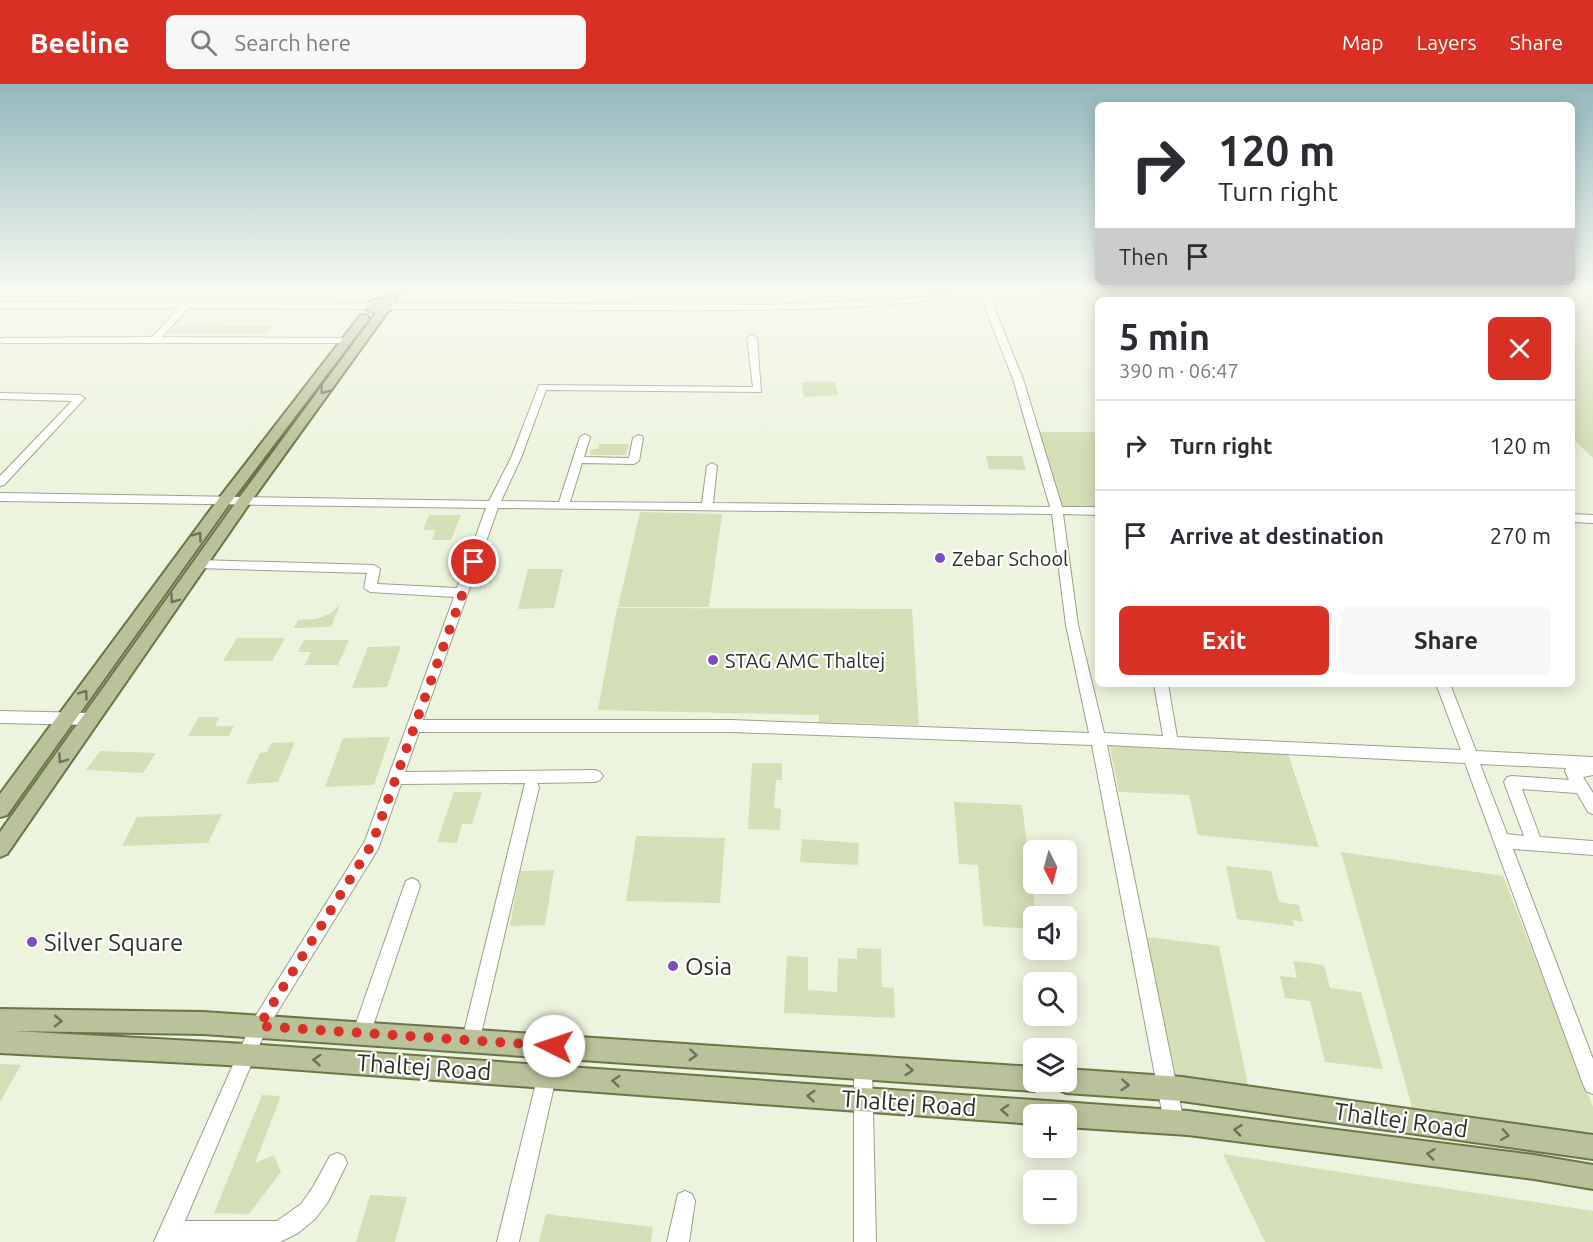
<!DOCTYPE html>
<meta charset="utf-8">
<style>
body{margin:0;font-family:Ubuntu,sans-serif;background:#f7f7f7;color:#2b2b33;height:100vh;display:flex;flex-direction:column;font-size:22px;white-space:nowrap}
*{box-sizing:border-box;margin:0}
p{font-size:20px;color:#7c7c81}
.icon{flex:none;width:33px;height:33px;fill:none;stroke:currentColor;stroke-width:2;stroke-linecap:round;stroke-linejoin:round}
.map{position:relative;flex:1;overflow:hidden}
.details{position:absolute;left:1095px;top:213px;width:480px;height:390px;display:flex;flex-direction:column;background:#fff;border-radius:9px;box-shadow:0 3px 15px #0003}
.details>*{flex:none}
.guide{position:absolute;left:1095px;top:18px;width:480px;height:183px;border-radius:9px;box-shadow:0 3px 15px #0003;background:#fff;color:#2b2b33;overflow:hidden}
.needle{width:39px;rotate:174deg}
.controls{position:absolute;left:1023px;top:756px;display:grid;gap:12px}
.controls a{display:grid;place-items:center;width:54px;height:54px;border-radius:9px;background:#fff;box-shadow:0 3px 15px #0003;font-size:30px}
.pin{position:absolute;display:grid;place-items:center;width:51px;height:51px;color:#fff;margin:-26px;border:3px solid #fff;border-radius:50%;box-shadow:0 2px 6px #0007}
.me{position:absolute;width:66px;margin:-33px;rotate:274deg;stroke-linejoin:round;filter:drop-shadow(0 0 4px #0008)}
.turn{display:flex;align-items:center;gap:21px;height:126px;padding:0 24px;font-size:27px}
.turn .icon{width:78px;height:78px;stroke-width:2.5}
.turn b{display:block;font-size:42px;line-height:51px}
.then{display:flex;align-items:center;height:57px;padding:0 24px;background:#0003;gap:12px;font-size:22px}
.round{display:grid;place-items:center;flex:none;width:63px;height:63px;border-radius:9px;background:#f7f7f7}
.headline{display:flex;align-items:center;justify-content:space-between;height:102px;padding:0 24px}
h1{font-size:36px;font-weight:700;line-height:45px}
.button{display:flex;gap:12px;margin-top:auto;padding:12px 24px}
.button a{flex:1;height:69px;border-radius:9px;background:#d93025;color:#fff;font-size:24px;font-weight:700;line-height:69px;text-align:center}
.button a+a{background:#f7f7f7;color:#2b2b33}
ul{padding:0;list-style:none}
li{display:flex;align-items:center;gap:18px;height:90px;padding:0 24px;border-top:2px solid #e1e1e2}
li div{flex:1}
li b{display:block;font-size:22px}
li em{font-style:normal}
header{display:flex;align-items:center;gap:36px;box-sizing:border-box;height:84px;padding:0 30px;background:#d93025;color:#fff}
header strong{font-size:28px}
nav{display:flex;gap:33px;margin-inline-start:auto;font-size:21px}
.search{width:420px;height:54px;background:#f7f7f7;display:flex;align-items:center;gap:15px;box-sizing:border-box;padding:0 21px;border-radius:9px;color:#7c7c81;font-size:22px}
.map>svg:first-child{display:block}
.green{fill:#d4dfb6}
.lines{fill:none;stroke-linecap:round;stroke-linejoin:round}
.minor-casing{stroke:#9aa08b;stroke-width:2}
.major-casing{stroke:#6a7545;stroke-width:4}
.minor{fill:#fff;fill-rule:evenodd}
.major{fill:#b9c299;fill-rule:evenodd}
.oneway{stroke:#6c725a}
.route{stroke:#d93025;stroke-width:10;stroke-dasharray:0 18}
.poi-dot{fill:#7d4bc2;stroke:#fff;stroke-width:2}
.labels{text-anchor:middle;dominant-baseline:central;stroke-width:4.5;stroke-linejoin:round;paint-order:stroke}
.poi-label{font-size:20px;fill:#2d3027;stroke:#fff;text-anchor:start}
.near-poi-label{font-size:24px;fill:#2d3027;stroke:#fff;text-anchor:start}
.near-street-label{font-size:24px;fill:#2d3027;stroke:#fff}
</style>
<header>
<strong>Beeline</strong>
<div class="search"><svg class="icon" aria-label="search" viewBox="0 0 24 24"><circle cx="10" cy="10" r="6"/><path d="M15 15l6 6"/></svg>Search here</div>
<nav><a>Map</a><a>Layers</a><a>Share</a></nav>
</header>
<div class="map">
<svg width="1593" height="1158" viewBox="0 0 1593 1158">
<rect width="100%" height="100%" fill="#edf4dd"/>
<path class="green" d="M1351,204H1593V374L1572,354V216H1351Z
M1087,207L1104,209L1113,215L1098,216V222L1078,219L1070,222L1061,220L1039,222L1037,215L1041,211C1057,211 1070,211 1085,209Z
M272,242L267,249L169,250L175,243Z
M835,297L838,311L804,313L801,298Z
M1040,348H1098V424L1061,423Z
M599,360H629L626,371H590L591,365H598Z
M986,372H1022L1026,386L989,385Z
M640,428L722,430L709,523H618Z
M429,431H461L451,456H432L436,446H423Z
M528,485H563L554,524L518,525Z
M340,521L331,543L294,544L298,536L317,535L331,529Z
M617,524L912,525L919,641L819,638V631L598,626Z
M237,554H285L272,577H223Z
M304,556H349L338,581H305L311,568H298Z
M401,562L387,603L352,604L368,563Z
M199,633H219L215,642H234L229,652H188Z
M390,653L374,701L325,703L343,654Z
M295,658L278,698L246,700L260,669L267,668L271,659Z
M1109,659L1288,670L1319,763L1198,751L1189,711L1119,708Z
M100,667L156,669L143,689L86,686Z
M752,679H782V696H776L774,724L781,725L780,746L748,745Z
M454,708H482L472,740H462L457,759L437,758Z
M954,718L1022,721L1036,832H1034L1033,845L983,842L978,781L959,780Z
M222,730L208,759L122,762L137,733Z
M636,752L725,754L720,819L626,817Z
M802,755L859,759L858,781L800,778Z
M1341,768L1503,792L1593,1023V1051L1412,1023Z
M1226,782L1271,787L1279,818L1299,821L1303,838L1293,836L1294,842L1237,835Z
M554,786L545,841L510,842L520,787Z
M1147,853L1219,862L1248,1001L1168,995Z
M857,864L881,865L882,903L894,904L895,934L784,929L787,872L808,873V906L837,908L838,874L857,875Z
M1293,877L1324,881L1330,904L1361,908L1383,985L1325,978L1310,917L1285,914L1280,892L1297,894Z
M0,980L21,981L0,1018Z
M262,1011L281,1012L255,1079L274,1071L281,1088L249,1130L214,1129Z
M1223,1070L1593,1127V1158H1265Z
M370,1111L407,1113L395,1158H356Z
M546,1130L653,1143L651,1158H539Z"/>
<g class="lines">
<defs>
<path id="minor" d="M983,204H1013L988,209L1023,295L1062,423H1098V431L1063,430L1078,541L1104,649L1163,652L1154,600H1168L1177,653L1461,666L1436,600H1450L1476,667L1593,673V691L1583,693L1593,709V730L1588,728L1577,709L1522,705L1540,753L1593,757V771L1513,765L1593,975V1010L1586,1007L1583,1000L1465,679L1107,661L1184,1038L1181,1045L1174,1048L1167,1045L1164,1038L1092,661L731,648H419L405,688L595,686L600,688L603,692L600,696L595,698L537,699L539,703L478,963L471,965L464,963L462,956L525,699L401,700L378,765L265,948L185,1137H277L301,1120L313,1103L330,1072L337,1069L344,1072L347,1079L328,1118L315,1135L298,1149L280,1158H154L253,936L365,757L454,513L370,508L364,504L367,489L199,484L193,480L199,476L374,481L380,485L377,500L457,504L486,424L0,417V409L489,417L511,374L539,301L753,303L747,254L752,251L757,254L761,308L546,306L521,374L501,417L559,418L580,353L585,350L590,353L584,373L629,374L633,354L638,351L642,352L643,354L639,377L634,380L582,379L570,418L702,419L707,382L712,379L717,382L713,419L1050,423L1013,295L980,211C870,226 760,227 649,226C562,226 476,225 389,225L385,222L389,219L767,221L917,214ZM498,424L1052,430L1066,541L1089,649L731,636H423ZM1480,680L1566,684L1565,687L1569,696L1512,692L1507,693L1504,698L1524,752L1507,750Z
M1159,204H1167L1174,216H1166Z
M1337,204H1345V216H1337Z
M0,218L371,219L375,222L371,225L188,224L162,253L350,254V258L347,259H3L0,258V254L152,253L179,224H0Z
M0,309L80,311L85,314L4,401L0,402V392L72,317L0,315Z
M1572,430L1593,431V439L1572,438Z
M0,627L90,629L95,631L97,635L95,639L90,641L0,639Z
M412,794L418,797L420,802L371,948L369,955L362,957L355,955L353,948L404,802L406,797Z
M554,953L561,955L563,962L519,1158H497L545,962L547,955Z
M863,974L870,976L872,983L876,1158H854V983L856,976Z
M685,1107L692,1110L695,1117L689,1158H667L678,1110Z"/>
<path id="major" d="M394,204H404L393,218L391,226L388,227L249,420L7,770L0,773V748L239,414L376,229L367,226L366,224L371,217L385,214Z
M364,231L368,232V236L230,419L7,731L0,733V710L220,413L360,232Z
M0,925L203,928L1034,983V998H1045L1042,1003L1034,1007L203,950L14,947L246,960L1188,1027L1534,1071L1593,1081V1105L1534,1095L1188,1051L1066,1043V1030H1034V1040L246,982L0,969Z
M1066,985L1182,993L1593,1051V1075L1182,1017L1066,1009L1058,1005L1055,998H1066Z"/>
</defs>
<use href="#minor" class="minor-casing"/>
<use href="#major" class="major-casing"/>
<use href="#minor" class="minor"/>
<use href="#major" class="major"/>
</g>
<defs><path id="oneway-chevron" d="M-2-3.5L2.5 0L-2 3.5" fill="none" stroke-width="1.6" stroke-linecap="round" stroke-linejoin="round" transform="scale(1.5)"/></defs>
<g class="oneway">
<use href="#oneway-chevron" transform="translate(324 306) rotate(126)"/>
<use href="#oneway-chevron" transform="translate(198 452) rotate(-54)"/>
<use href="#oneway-chevron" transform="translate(174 515) rotate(125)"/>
<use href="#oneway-chevron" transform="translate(84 610) rotate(-54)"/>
<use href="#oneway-chevron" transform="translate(62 675) rotate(125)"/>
<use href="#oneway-chevron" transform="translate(58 937) rotate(1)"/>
<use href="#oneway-chevron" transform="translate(693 971) rotate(4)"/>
<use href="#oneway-chevron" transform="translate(317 976) rotate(-176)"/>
<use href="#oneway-chevron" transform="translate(909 986) rotate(4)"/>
<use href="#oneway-chevron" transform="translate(616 997) rotate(-175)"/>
<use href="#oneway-chevron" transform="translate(1125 1001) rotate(4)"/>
<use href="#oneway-chevron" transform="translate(811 1012) rotate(-176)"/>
<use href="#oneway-chevron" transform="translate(1005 1026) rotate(-176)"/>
<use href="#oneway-chevron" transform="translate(1238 1046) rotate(-173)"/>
<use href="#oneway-chevron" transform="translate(1505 1051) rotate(8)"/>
<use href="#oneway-chevron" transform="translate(1431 1070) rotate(-173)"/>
</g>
<linearGradient id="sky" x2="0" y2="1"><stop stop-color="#91b8be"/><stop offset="0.56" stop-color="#f7faf0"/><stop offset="1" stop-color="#f7faf0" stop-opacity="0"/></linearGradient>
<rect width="1593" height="366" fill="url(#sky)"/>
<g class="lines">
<path class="route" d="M474,478L372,760L259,942L554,962"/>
</g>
<g class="poi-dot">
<circle cx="940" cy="474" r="6"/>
<circle cx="713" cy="576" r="6"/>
<circle cx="32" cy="858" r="6"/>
<circle cx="673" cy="882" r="6"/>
</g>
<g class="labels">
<g class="poi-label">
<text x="952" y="474">Zebar School</text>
<text x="725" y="576">STAG AMC Thaltej</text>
</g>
<g class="near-poi-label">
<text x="44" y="858">Silver Square</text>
<text x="685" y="882">Osia</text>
</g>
<g class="near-street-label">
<text transform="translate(424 983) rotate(4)">Thaltej Road</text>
<text transform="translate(909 1019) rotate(4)">Thaltej Road</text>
<text transform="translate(1401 1036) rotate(8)">Thaltej Road</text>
</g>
</g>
</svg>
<div class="controls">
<a><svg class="needle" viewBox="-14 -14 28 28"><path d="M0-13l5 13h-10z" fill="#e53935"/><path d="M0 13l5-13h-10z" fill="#7c7c81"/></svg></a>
<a><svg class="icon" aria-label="sound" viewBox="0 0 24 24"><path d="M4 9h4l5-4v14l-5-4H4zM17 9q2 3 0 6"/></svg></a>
<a><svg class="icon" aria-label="search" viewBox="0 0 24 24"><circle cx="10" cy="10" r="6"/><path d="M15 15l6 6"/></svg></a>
<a><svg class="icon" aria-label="layers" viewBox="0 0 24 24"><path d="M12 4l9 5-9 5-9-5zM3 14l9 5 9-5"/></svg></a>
<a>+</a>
<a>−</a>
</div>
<div class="pin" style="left:474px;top:478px;background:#d93025"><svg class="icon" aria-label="arrive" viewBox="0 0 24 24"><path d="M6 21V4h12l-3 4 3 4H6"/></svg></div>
<svg class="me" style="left:554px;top:962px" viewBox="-20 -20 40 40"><circle r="19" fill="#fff"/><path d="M0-13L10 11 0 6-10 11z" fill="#d93025"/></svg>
<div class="guide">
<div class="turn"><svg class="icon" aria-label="right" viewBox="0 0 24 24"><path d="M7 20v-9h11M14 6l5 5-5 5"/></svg><div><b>120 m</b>Turn right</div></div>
<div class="then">Then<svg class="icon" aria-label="arrive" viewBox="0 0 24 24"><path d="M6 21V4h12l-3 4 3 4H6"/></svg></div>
</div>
<section class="details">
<div class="headline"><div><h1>5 min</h1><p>390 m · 06:47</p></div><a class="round" style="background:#d93025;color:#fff"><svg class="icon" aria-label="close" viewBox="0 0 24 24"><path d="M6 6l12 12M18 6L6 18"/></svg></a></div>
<ul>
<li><svg class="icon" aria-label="right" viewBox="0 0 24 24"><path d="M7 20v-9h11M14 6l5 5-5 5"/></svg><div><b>Turn right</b></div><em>120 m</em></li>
<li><svg class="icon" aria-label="arrive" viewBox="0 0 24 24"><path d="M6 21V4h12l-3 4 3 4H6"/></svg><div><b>Arrive at destination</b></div><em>270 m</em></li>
</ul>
<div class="button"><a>Exit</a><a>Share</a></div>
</section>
</div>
